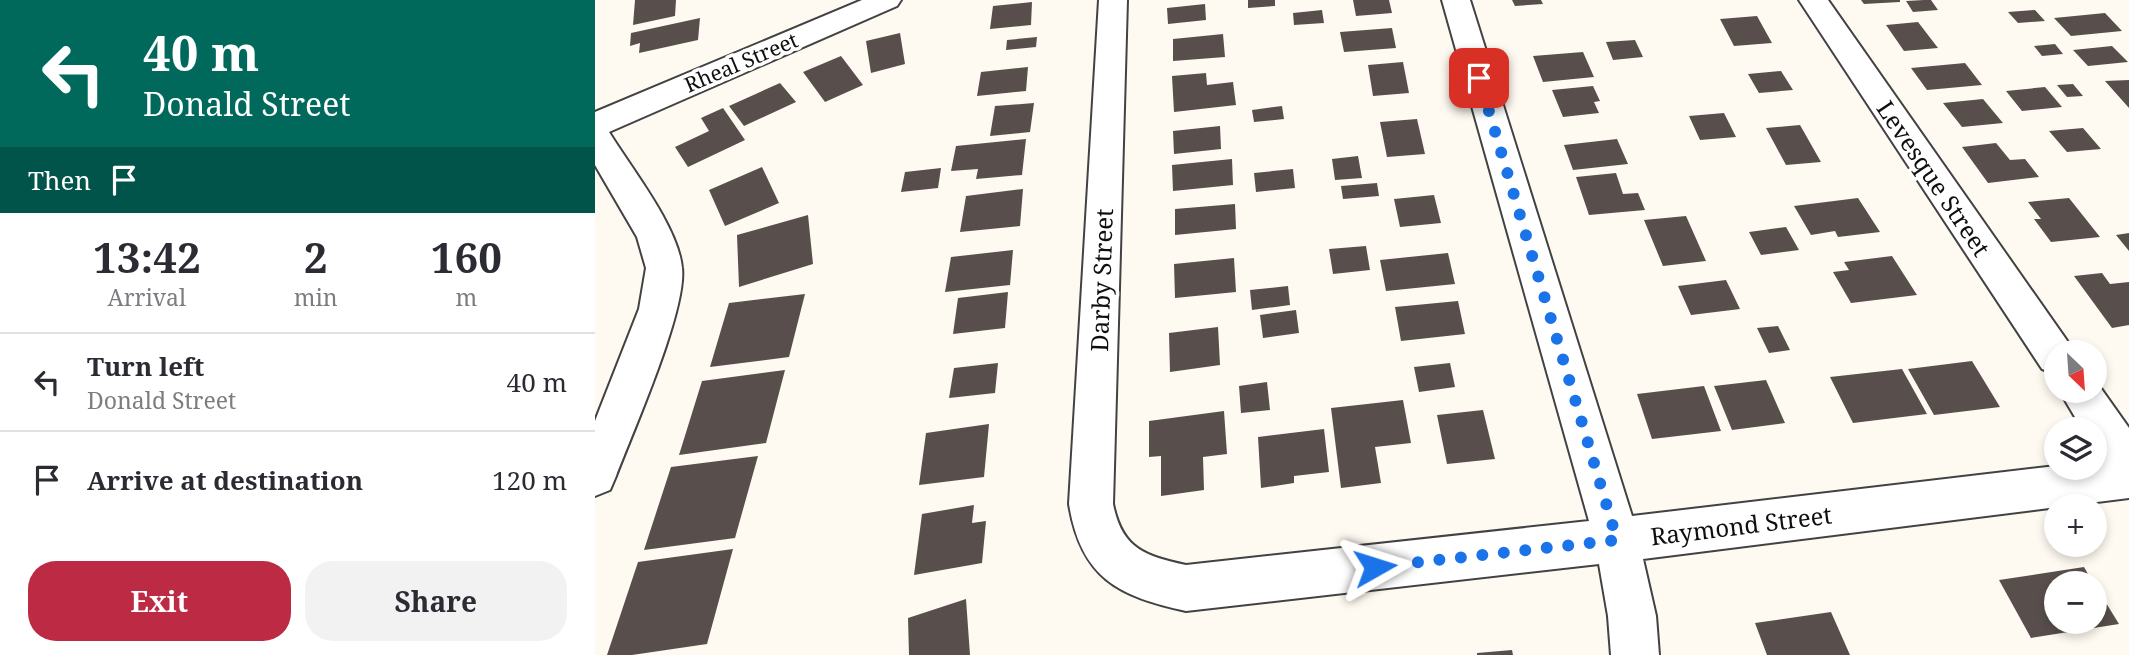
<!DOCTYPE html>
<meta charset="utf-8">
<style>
body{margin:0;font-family:"Noto Serif",serif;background:#f2f2f3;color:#2b2b33;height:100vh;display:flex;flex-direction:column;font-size:26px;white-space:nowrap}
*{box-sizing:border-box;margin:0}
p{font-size:23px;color:#7c7c81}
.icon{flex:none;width:38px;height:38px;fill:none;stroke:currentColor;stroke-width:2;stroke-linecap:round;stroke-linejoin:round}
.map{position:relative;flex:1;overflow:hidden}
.panel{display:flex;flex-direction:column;background:#fff;width:595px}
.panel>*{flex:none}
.guide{background:#00695c;color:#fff;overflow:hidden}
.needle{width:46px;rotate:155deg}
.tools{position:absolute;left:1449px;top:340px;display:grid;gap:14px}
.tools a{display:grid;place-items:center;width:63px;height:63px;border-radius:50%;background:#fff;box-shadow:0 4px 10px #0003;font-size:35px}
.pin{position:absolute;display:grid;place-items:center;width:60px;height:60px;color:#fff;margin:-30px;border-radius:14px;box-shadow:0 4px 10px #0006}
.me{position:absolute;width:77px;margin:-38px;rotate:84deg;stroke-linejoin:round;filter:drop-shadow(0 0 5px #0008)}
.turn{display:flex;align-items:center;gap:24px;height:147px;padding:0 28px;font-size:32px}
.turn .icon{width:91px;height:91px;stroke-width:2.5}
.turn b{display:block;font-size:49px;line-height:60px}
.then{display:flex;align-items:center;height:66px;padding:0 28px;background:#0003;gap:14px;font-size:26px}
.eta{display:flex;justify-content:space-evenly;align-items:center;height:119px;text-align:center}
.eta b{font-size:42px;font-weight:700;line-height:49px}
.button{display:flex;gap:14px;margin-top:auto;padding:14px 28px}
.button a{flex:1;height:80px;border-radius:28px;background:#bc2a44;color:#fff;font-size:28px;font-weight:700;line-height:80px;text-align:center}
.button a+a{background:#f2f2f3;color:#2b2b33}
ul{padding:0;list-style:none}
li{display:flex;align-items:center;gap:21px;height:98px;padding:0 28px;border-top:2px solid #e1e1e2}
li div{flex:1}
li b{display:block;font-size:26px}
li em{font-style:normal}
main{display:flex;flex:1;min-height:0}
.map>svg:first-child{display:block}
.building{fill:#584f4c}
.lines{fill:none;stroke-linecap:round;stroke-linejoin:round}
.minor-casing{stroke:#424242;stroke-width:4}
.minor{fill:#fff;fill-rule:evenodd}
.route{stroke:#1a73e8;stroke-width:12;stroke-dasharray:0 21.6}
.labels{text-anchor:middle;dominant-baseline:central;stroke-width:7;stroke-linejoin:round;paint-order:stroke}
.far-street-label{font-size:21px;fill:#0f0f0f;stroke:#fff}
.street-label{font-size:24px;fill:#0f0f0f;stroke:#fff}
</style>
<main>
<section class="panel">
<div class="guide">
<div class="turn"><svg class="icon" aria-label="left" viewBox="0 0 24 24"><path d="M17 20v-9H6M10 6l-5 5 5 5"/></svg><div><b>40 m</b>Donald Street</div></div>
<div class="then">Then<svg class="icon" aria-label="arrive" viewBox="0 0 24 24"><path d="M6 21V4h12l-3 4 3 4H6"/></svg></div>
</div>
<div class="eta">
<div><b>13:42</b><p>Arrival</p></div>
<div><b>2</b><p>min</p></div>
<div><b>160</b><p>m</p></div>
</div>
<ul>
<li><svg class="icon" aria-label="left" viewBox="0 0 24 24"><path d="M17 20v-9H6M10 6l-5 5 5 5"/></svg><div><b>Turn left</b><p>Donald Street</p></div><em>40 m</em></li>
<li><svg class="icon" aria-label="arrive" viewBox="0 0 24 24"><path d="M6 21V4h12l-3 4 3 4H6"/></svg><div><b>Arrive at destination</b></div><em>120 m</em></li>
</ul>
<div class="button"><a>Exit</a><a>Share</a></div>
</section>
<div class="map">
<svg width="1534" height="655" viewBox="0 0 1534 655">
<rect width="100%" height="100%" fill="#fffaf1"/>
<path class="building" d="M40,0H81L80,16L38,25Z
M653,0H680V6L653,8Z
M758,0H794L797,13L761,16Z
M917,0H946L948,4L920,6Z
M1266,0H1305V2L1269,4Z
M1329,0H1336L1343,10L1318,12L1311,1Z
M437,2L436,25L395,29L398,6Z
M610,4L611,20L573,24L572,8Z
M727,10L729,23L699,25L698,13Z
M1440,10L1450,21L1423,23L1413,12Z
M1510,13L1527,31L1476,36L1459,18Z
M1162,16L1177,43L1139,46L1125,19Z
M105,18L103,40L44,53L45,43L35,46L36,33Z
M1323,22L1343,48L1309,51L1291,25Z
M797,28L801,48L749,52L745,32Z
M305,33L310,64L276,73L271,41Z
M628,34L630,57L578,61V39Z
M442,37L441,47L411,50L412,40Z
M1040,40L1048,57L1018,60L1011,42Z
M1460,44L1468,54L1447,56L1439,46Z
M1517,46L1533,62L1493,66L1478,50Z
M988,52L999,77L948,82L938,56Z
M246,56L268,85L230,102L208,72Z
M808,62L814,93L778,96L773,65Z
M1370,63L1387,85L1332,90L1316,68Z
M433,67L431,91L382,96L386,72Z
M1186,71L1198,90L1164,93L1153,74Z
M611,73L612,85L638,82L641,105L579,112L577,76Z
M1534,80V108L1510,81Z
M185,83L201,102L149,126L134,106Z
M1478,84L1488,96L1472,97L1462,85Z
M998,86L1005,101L999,102L1004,113L968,117L957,90Z
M1450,87L1467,107L1427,111L1411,91Z
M1388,99L1408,123L1367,127L1348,103Z
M439,103L435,132L395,136L400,106Z
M687,106L689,119L659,122L657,110Z
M128,108L150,140L93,167L80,147L114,131L106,118Z
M1129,113L1141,137L1105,140L1094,116Z
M822,119L830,154L792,157L785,122Z
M1205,125L1226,162L1191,165L1171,128Z
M625,126L626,149L579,154L578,131Z
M1488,128L1506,149L1472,152L1454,131Z
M431,139L427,175L381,179L383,169L356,171L361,146Z
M1022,139L1033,164L978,170L969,145Z
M1401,143L1415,160L1430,159L1444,177L1393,183L1367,147Z
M763,156L767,178L740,180L737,159Z
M637,159L638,185L578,191L577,165Z
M167,167L184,203L130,226L114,190Z
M346,168L343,188L306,192L310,172Z
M698,169L700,188L661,192L659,173Z
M1021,173L1028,194L1043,193L1050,210L994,215L981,177Z
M782,183L784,196L748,199L746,186Z
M428,189L425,226L365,232L371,196Z
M839,195L846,223L805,227L799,199Z
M1263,198L1285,232L1243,237L1240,231L1216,235L1199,206Z
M1474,198L1505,237L1456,242L1439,219H1446L1433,202Z
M640,204L641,229L580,235V209Z
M213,215L218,264L144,287L142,235Z
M1091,216L1111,261L1068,266L1049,220Z
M1191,227L1204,250L1166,255L1154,232Z
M1534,233V251L1521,235Z
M771,246L775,270L738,274L734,249Z
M418,250L415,285L350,292L356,257Z
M853,253L860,284L791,291L785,260Z
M1297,256L1322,295L1256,303L1238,272L1254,270L1249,262Z
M639,258L641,292L580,298L579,264Z
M1507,273L1515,284L1534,282V325L1517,328L1479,276Z
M1131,280L1145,309L1096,315L1083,286Z
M693,286L695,305L657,310L655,290Z
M413,292L410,328L358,334L363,298Z
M210,294L194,357L115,367L134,303Z
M863,301L870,334L806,341L800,307Z
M701,310L704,333L668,338L665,315Z
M1183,326L1195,350L1174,353L1162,328Z
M623,327L625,365L575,372L574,333Z
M1377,361L1405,407L1339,415L1313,369Z
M403,363L400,393L354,398L359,368Z
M855,363L860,387L824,392L819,367Z
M1307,369L1332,414L1258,423L1235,377Z
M190,370L171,443L84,455L107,381Z
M1171,380L1190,423L1137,430L1119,386Z
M672,382L675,410L646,413L644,386Z
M1109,386L1126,431L1057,439L1042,394Z
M808,400L816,443L780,447L786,483L746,488L736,408Z
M888,410L900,459L852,464L842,415Z
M629,411L632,454L608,457L609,490L566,496V456L554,457V421Z
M394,424L389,477L324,485L331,433Z
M729,429L734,472L699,476V483L666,488L663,437Z
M163,456L140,538L49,550L76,467Z
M379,505L377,523L391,521L387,563L319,575L327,514Z
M138,549L112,644L37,655H12L43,562Z
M1489,567L1498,583H1461V621H1500V585L1524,624L1436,638L1404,580Z
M371,599L375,655H314L313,618Z
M1236,612L1255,655H1172L1160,623Z
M917,650L918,655H882V653Z"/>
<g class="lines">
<defs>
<path id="minor" d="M267,0H306L302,6L14,132C36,168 83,226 87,268C92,310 38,431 21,476L15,490L0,496V421L44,309L51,268L42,237L0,165V112Z
M504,0H532L518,504C527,549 550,556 591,565L994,521L847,0H875L1037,516L1461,466L1500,467V462L1508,461L1500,448V429H1487L1464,390H1500V380L1534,428V498L1048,559L1061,616L1064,655H1016L1013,616L1004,564L591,611C523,596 486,578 474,504Z
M1204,0H1233L1475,345L1478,352H1461V374L1447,369Z"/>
</defs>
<use href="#minor" class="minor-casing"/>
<use href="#minor" class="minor"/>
</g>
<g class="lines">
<path class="route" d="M780,567L1022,540L884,78"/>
</g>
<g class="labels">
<g class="far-street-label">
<text transform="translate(146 62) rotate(-23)">Rheal Street</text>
</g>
<g class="street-label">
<text transform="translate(1339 178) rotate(56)">Levesque Street</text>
<text transform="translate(506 280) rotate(-88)">Darby Street</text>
<text transform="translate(1146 525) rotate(-7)">Raymond Street</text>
</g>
</g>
</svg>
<div class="tools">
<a><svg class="needle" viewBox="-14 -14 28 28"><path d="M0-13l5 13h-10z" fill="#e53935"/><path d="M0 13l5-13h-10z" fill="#7c7c81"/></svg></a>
<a><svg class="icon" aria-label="layers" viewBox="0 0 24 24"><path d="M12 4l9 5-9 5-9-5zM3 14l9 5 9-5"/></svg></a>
<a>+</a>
<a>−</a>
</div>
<div class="pin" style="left:884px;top:78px;background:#d93025"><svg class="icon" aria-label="arrive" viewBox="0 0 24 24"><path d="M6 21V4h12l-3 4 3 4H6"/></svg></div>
<svg class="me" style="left:780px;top:567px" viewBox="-20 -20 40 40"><path d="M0-17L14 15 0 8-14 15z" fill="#1a73e8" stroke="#fff" stroke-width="4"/></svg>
</div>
</main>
